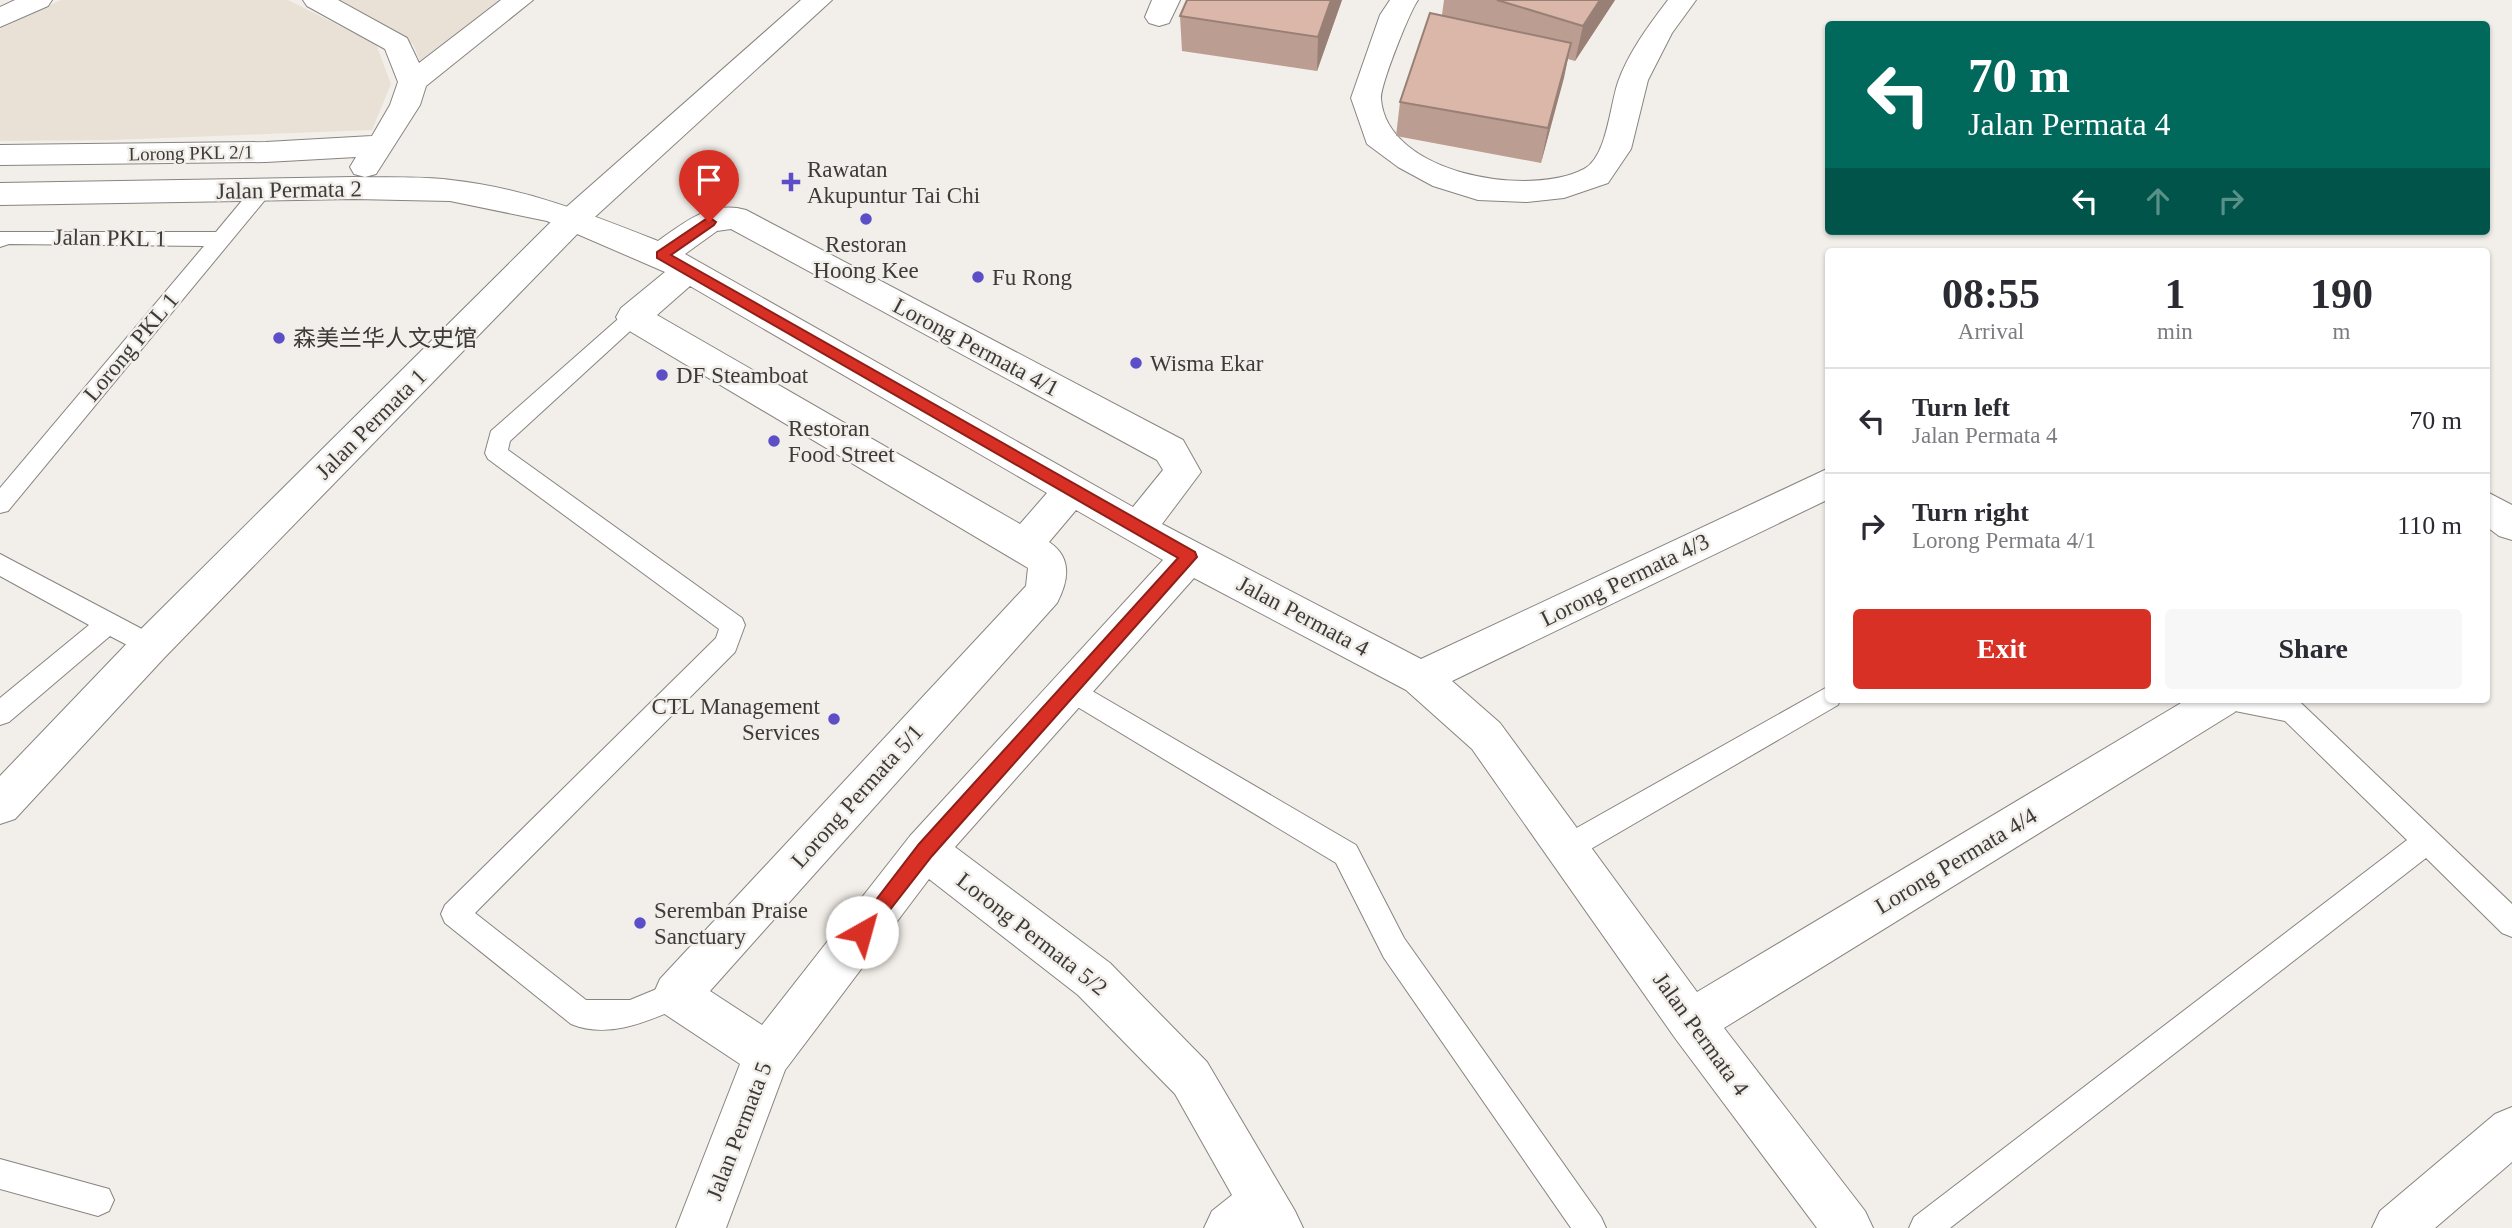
<!DOCTYPE html>
<meta charset="utf-8">
<style>
body{margin:0;font-family:"Times New Roman","Noto Sans SC",serif;background:#f7f7f7;color:#2b2b33;height:100vh;display:flex;flex-direction:column;font-size:26px;white-space:nowrap}
*{box-sizing:border-box;margin:0}
p{font-size:23px;color:#7c7c81}
.icon{flex:none;width:38px;height:38px;fill:none;stroke:currentColor;stroke-width:2;stroke-linecap:round;stroke-linejoin:round}
.map{position:relative;flex:1;overflow:hidden}
.sheet{position:absolute;left:1825px;top:248px;width:665px;height:455px;display:flex;flex-direction:column;background:#fff;border-radius:7px;box-shadow:0 2px 5px #0004}
.sheet>*{flex:none}
.top-card{position:absolute;left:1825px;top:21px;width:665px;height:214px;border-radius:7px;box-shadow:0 2px 5px #0004;background:#00695c;color:#fff;overflow:hidden}
.pin{position:absolute;display:grid;place-items:center;width:60px;height:60px;color:#fff;margin:-72px -30px;border-radius:50% 50% 50% 0;rotate:-45deg;box-shadow:0 0 7px #0007}
.pin .icon{rotate:45deg}
.me{position:absolute;width:77px;margin:-38px;rotate:38deg;stroke-linejoin:round;filter:drop-shadow(0 0 5px #0008)}
.turn{display:flex;align-items:center;gap:24px;height:147px;padding:0 28px;font-size:32px}
.turn .icon{width:91px;height:91px;stroke-width:2.5}
.turn b{display:block;font-size:49px;line-height:60px}
.lanes{display:flex;align-items:center;height:66px;padding:0 28px;background:#0003;justify-content:center;gap:35px;direction:ltr}
.lanes .off{opacity:.35}
.eta{display:flex;justify-content:space-evenly;align-items:center;height:119px;text-align:center}
.eta b{font-size:42px;font-weight:700;line-height:49px}
.button{display:flex;gap:14px;margin-top:auto;padding:14px 28px}
.button a{flex:1;height:80px;border-radius:7px;background:#d93025;color:#fff;font-size:28px;font-weight:700;line-height:80px;text-align:center}
.button a+a{background:#f7f7f7;color:#2b2b33}
ul{padding:0;list-style:none}
li{display:flex;align-items:center;gap:21px;height:105px;padding:0 28px;border-top:2px solid #e1e1e2}
li div{flex:1}
li b{display:block;font-size:26px}
li em{font-style:normal}
.map>svg:first-child{display:block}
.built{fill:#e9e1d6}
.lines{fill:none;stroke-linecap:round;stroke-linejoin:round}
.service-casing{stroke:#888480;stroke-width:2}
.minor-casing{stroke:#888480;stroke-width:2}
.secondary-casing{stroke:#888480;stroke-width:2}
.service{fill:#fff;fill-rule:evenodd}
.minor{fill:#fff;fill-rule:evenodd}
.secondary{fill:#fff;fill-rule:evenodd}
.wall{fill:#bc9d91}
.shaded-wall{fill:#998076}
.building{fill:#dbb7a9;stroke:#998076;stroke-width:2}
.route{fill:#d93025;stroke:#8d1f18;stroke-width:2}
.poi-dot{fill:#5c4ec7;stroke:#f2eee9;stroke-width:2.5}
.labels{text-anchor:middle;dominant-baseline:central;stroke-width:5;stroke-linejoin:round;paint-order:stroke}
.far-street-label{font-size:19px;fill:#3d3b39;stroke:#f2eee9}
.poi-label{font-size:23px;fill:#3d3b39;stroke:#f2eee9;text-anchor:start}
.street-label{font-size:23px;fill:#3d3b39;stroke:#f2eee9}
</style>
<div class="map">
<svg width="2512" height="1228" viewBox="0 0 2512 1228">
<rect width="100%" height="100%" fill="#f2eee9"/>
<path class="built" d="M61,0H288L376,44L391,84L372,130L110,140L0,141V29Z
M333,0H508L422,65L413,44Z"/>
<g class="lines">
<defs>
<path id="service" d="M262,183L269,185L272,190L269,195L8,511L0,513V488L204,246L9,244L0,247V232H216L255,185Z
M633,309L640,312L644,317L640,322L510,441L508,450L742,618L745,625L735,652L475,913L586,1000H630L676,981L686,985L690,995L686,1005C650,1020 610,1040 571,1024L445,923L441,914L445,905L716,638L719,629L488,459L485,453L491,431L626,312Z
M0,554L159,638L162,646L159,654L150,657L110,636L9,722L0,725V698L89,625L0,576Z
M1070,678L1356,845L1404,938L1601,1217L1606,1228H1571L1384,958L1336,863L1061,697L1057,689L1061,681Z
M1829,686V700H1840L1838,705L1577,857L1567,861L1557,857L1553,848L1557,839Z
M2216,700H2293L2301,703L2512,904V937L2502,933L2426,858L1950,1228H1909L1914,1217L2407,840L2285,721L2220,708Z
M0,1159L109,1189L114,1200L109,1211L98,1216L0,1189Z"/>
<path id="minor" d="M15,0H52L48,6L0,27V7Z
M303,0H338L407,38L419,63L501,0H533L426,86L420,105L376,174L365,177L354,174L350,167L356,157L266,162L0,165V145L266,142L372,136L390,105L398,82L385,49L307,6Z
M1152,0H1180L1169,23L1159,26L1149,23L1145,17Z
M1390,0H1418C1409,13 1380,86 1381,99C1387,174 1529,198 1584,169C1607,157 1610,105 1618,82C1628,53 1649,25 1668,0H1696L1672,33L1648,80L1631,149L1608,183L1564,198L1527,202L1478,200L1433,186L1398,167L1367,144L1351,98L1380,15Z
M354,177C386,178 420,176 451,180C525,188 590,214 658,241C685,222 711,200 746,210L1183,440L1201,472L1162,524L1421,659L1829,468V499L1452,681L1500,723L1697,992L2186,700H2241L2235,712L1724,1028L1865,1211L1873,1228H1817L1675,1038L1472,749L1406,690L1194,578L955,847L1110,963L1207,1062L1295,1211L1303,1228H1204L1212,1211L1232,1195L1175,1094L1078,995L929,879L785,1070L726,1228H676L740,1064L660,1011L653,995L660,979L1026,586L1028,568L621,326L616,317L621,308L665,272L547,221L450,201L354,199L0,205V183ZM731,229L1157,460L1163,470L1133,507L685,254L717,231ZM690,286L1047,493L1020,524L657,315ZM1076,510L1163,560L910,836L762,1025L710,991L1057,603C1069,580 1072,557 1049,542Z
M2487,492L2512,505V540L2499,536L2487,527Z
M2512,1107V1162L2435,1228H2372L2380,1211L2495,1114Z"/>
<path id="secondary" d="M801,0H832L585,226L164,658L15,819L0,824V776L136,634L563,210Z"/>
</defs>
<use href="#service" class="service-casing"/>
<use href="#minor" class="minor-casing"/>
<use href="#secondary" class="secondary-casing"/>
<use href="#service" class="service"/>
<use href="#minor" class="minor"/>
<use href="#secondary" class="secondary"/>
</g>
<path class="wall" d="M1342,0L1317,71L1182,51L1180,16Z
M1444,0H1615L1575,61L1568,59L1541,163L1396,136L1400,102L1442,15Z"/>
<path class="shaded-wall" d="M1331,0H1342L1317,71L1318,37Z
M1600,0H1615L1575,61L1583,26Z
M1571,43L1564,78L1541,163L1548,128Z"/>
<path class="building" d="M1187,0H1331L1318,37L1180,16Z
M1497,0H1600L1583,26Z
M1430,13L1571,43L1548,128L1400,102Z"/>
<path class="route" d="M709,217L716,222L714,225L671,255L1195,552L1197,557L932,856L868,938L862,941L856,938L853,932L856,926L919,844L1178,558L657,258V252Z"/>
<g class="poi-dot">
<path d="M787.5 171.5h7v7h7v7h-7v7h-7v-7h-7v-7h7z"/>
<circle cx="866" cy="219" r="7"/>
<circle cx="978" cy="277" r="7"/>
<circle cx="279" cy="338" r="7"/>
<circle cx="1136" cy="363" r="7"/>
<circle cx="662" cy="375" r="7"/>
<circle cx="774" cy="441" r="7"/>
<circle cx="834" cy="719" r="7"/>
<circle cx="640" cy="923" r="7"/>
</g>
<g class="labels">
<g class="far-street-label">
<text transform="translate(191 153) rotate(-1)">Lorong PKL 2/1</text>
</g>
<g class="poi-label">
<text x="807" y="169">Rawatan<tspan x="807" dy="26">Akupuntur Tai Chi</tspan></text>
<text x="866" y="244" text-anchor="middle">Restoran<tspan x="866" dy="26">Hoong Kee</tspan></text>
<text x="992" y="277">Fu Rong</text>
<text x="293" y="338">森美兰华人文史馆</text>
<text x="1150" y="363">Wisma Ekar</text>
<text x="676" y="375">DF Steamboat</text>
<text x="788" y="428">Restoran<tspan x="788" dy="26">Food Street</tspan></text>
<text x="820" y="706" text-anchor="end">CTL Management<tspan x="820" dy="26">Services</tspan></text>
<text x="654" y="910">Seremban Praise<tspan x="654" dy="26">Sanctuary</tspan></text>
</g>
<g class="street-label">
<text transform="translate(289 190) rotate(-1)">Jalan Permata 2</text>
<text transform="translate(110 238) rotate(1)">Jalan PKL 1</text>
<text transform="translate(131 347) rotate(-50)">Lorong PKL 1</text>
<text transform="translate(976 347) rotate(28)">Lorong Permata 4/1</text>
<text transform="translate(371 424) rotate(-45)">Jalan Permata 1</text>
<text transform="translate(1625 580) rotate(-26)">Lorong Permata 4/3</text>
<text transform="translate(1303 616) rotate(28)">Jalan Permata 4</text>
<text transform="translate(857 796) rotate(-48)">Lorong Permata 5/1</text>
<text transform="translate(1956 861) rotate(-31)">Lorong Permata 4/4</text>
<text transform="translate(1032 934) rotate(38)">Lorong Permata 5/2</text>
<text transform="translate(1701 1034) rotate(54)">Jalan Permata 4</text>
<text transform="translate(739 1131) rotate(-69)">Jalan Permata 5</text>
</g>
</g>
</svg>
<div class="pin" style="left:709px;top:222px;background:#d93025"><svg class="icon" aria-label="arrive" viewBox="0 0 24 24"><path d="M6 21V4h12l-3 4 3 4H6"/></svg></div>
<svg class="me" style="left:862px;top:932px" viewBox="-20 -20 40 40"><circle r="19" fill="#fff"/><path d="M0-13L10 11 0 6-10 11z" fill="#d93025"/></svg>
<div class="top-card">
<div class="turn"><svg class="icon" aria-label="left" viewBox="0 0 24 24"><path d="M17 20v-9H6M10 6l-5 5 5 5"/></svg><div><b>70 m</b>Jalan Permata 4</div></div>
<div class="lanes"><svg class="icon" aria-label="left" viewBox="0 0 24 24"><path d="M17 20v-9H6M10 6l-5 5 5 5"/></svg><svg class="icon off" aria-label="ahead" viewBox="0 0 24 24"><path d="M12 20V5M6 11l6-6 6 6"/></svg><svg class="icon off" aria-label="right" viewBox="0 0 24 24"><path d="M7 20v-9h11M14 6l5 5-5 5"/></svg></div>
</div>
<section class="sheet">
<div class="eta">
<div><b>08:55</b><p>Arrival</p></div>
<div><b>1</b><p>min</p></div>
<div><b>190</b><p>m</p></div>
</div>
<ul>
<li><svg class="icon" aria-label="left" viewBox="0 0 24 24"><path d="M17 20v-9H6M10 6l-5 5 5 5"/></svg><div><b>Turn left</b><p>Jalan Permata 4</p></div><em>70 m</em></li>
<li><svg class="icon" aria-label="right" viewBox="0 0 24 24"><path d="M7 20v-9h11M14 6l5 5-5 5"/></svg><div><b>Turn right</b><p>Lorong Permata 4/1</p></div><em>110 m</em></li>
</ul>
<div class="button"><a>Exit</a><a>Share</a></div>
</section>
</div>
